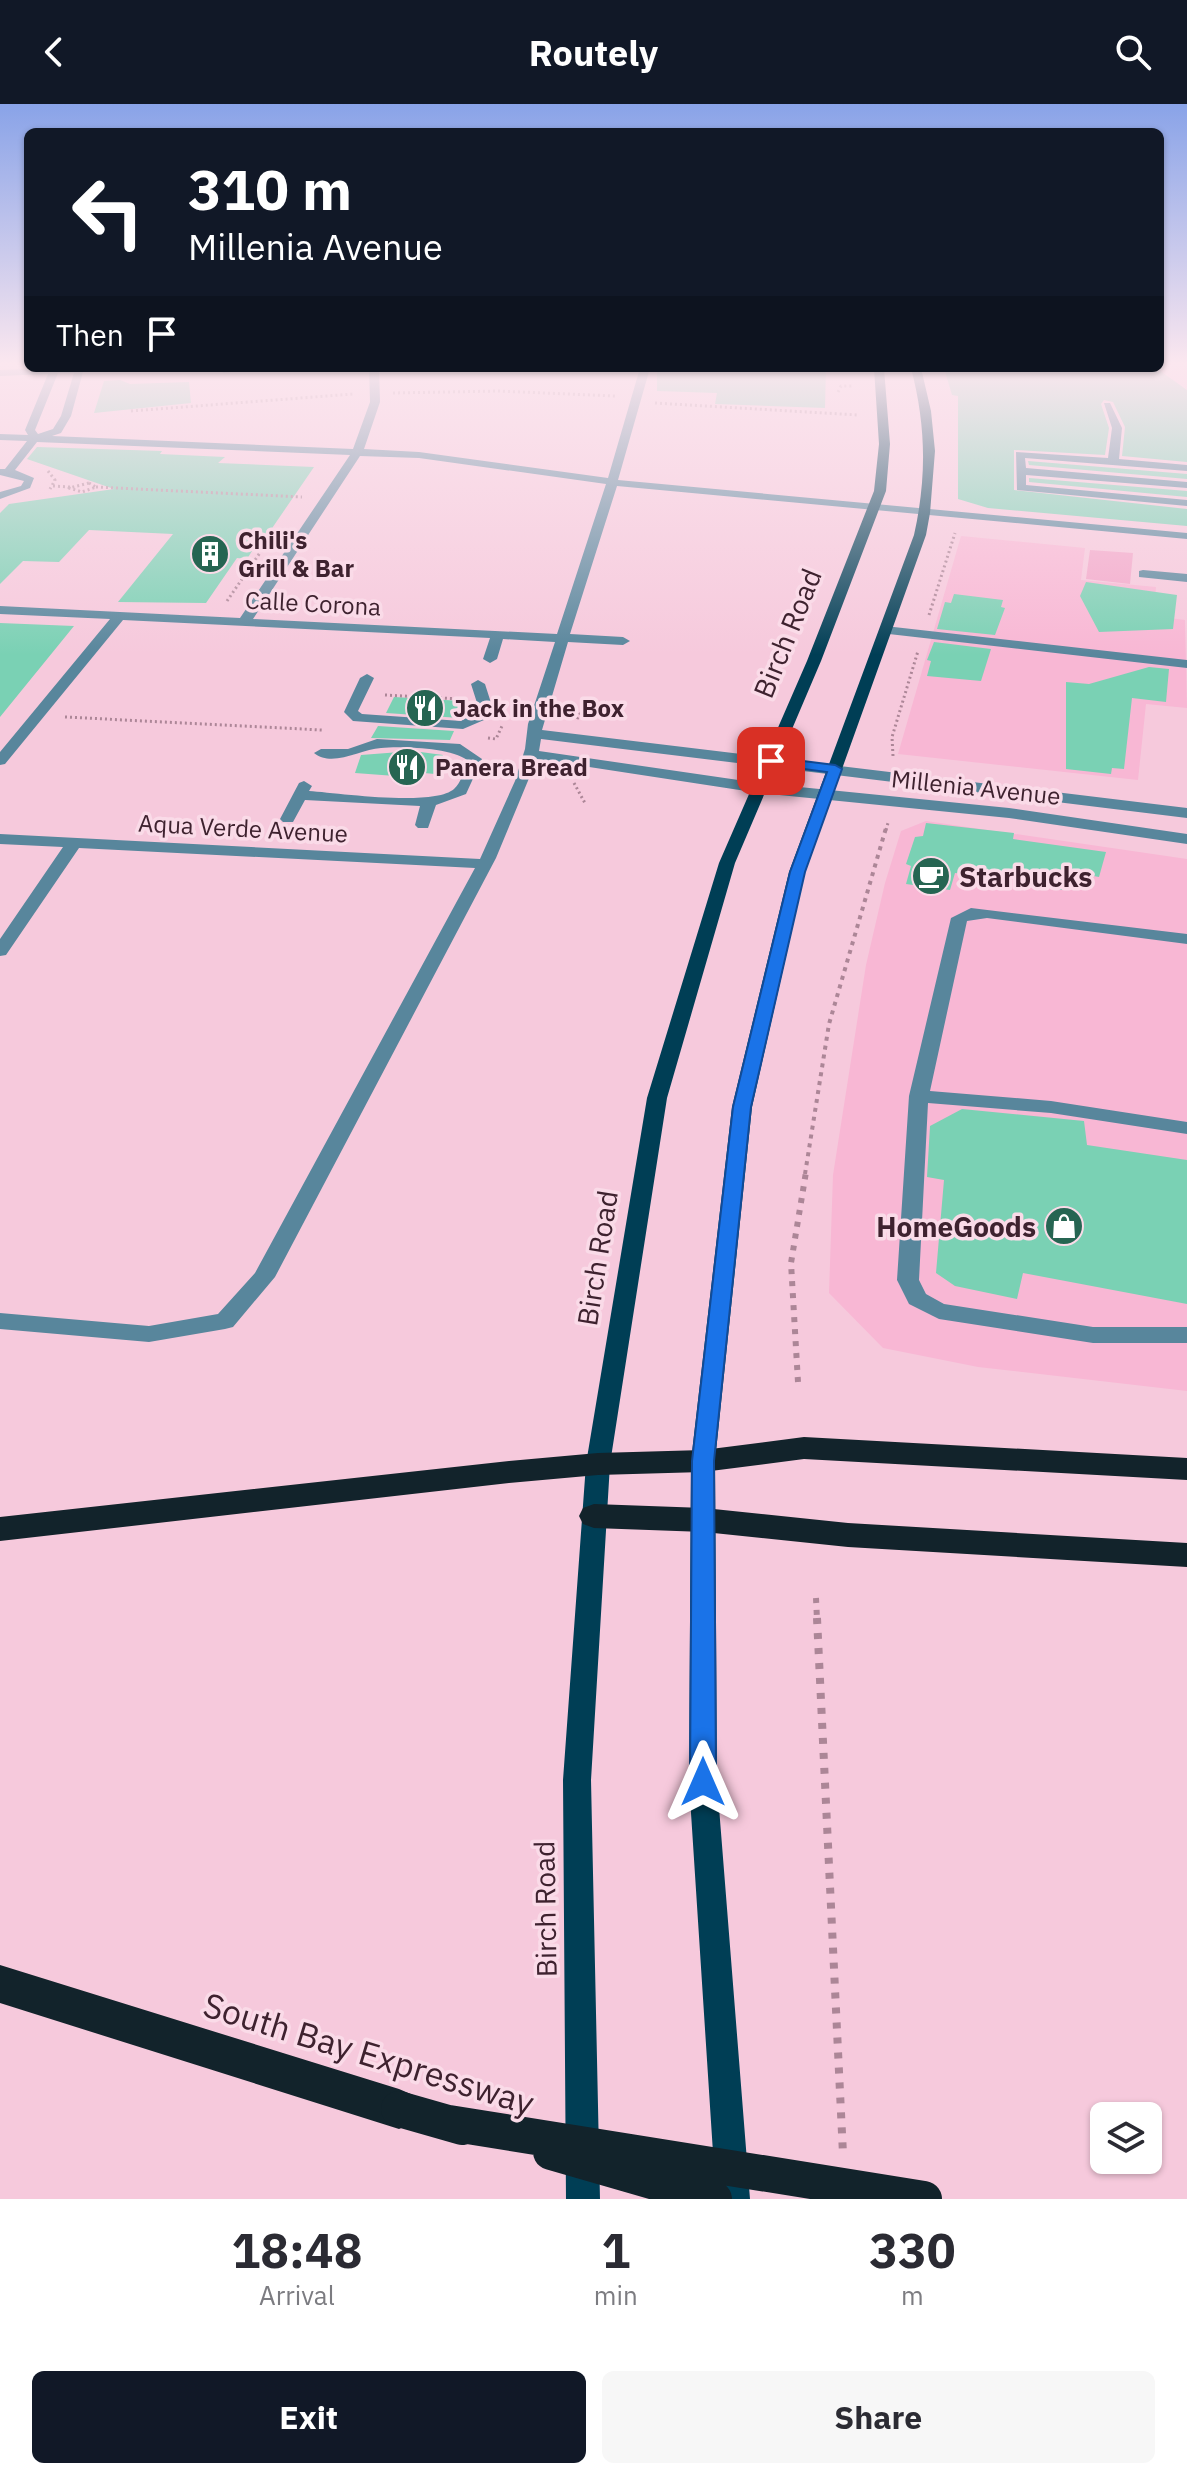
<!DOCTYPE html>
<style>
body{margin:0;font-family:"IBM Plex Sans",sans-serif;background:#f7f7f7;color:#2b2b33;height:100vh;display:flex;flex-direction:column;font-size:30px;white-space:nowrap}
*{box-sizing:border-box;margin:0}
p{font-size:26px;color:#7c7c81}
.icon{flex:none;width:44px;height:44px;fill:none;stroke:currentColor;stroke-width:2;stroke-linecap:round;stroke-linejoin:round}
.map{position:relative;height:2095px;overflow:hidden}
.details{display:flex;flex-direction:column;background:#fff;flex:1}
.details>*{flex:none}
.banner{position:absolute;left:24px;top:24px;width:1140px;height:244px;border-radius:12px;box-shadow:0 2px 6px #0004;background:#111827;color:#fff;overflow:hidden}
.buttons{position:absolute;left:1090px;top:1998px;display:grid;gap:16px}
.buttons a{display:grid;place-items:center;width:72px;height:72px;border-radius:12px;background:#fff;box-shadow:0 2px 6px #0004;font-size:40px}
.pin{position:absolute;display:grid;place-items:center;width:68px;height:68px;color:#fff;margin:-34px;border-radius:16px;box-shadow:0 4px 12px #0006}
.me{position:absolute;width:88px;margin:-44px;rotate:0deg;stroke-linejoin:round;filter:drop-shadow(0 0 6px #0008)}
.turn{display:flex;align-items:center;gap:28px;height:168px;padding:0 32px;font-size:36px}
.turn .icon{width:104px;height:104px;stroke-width:2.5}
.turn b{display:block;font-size:56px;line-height:68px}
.then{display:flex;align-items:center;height:76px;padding:0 32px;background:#0003;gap:16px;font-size:30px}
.eta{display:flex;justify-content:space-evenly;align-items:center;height:136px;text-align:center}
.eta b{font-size:48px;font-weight:800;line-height:56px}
.primary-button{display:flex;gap:16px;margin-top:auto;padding:16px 32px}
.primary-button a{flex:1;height:92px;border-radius:12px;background:#111827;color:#fff;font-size:32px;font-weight:800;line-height:92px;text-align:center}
.primary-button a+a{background:#f7f7f7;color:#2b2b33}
header{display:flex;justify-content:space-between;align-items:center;height:104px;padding:0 32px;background:#111827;color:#fff;font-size:36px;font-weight:800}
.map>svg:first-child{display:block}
.built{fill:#f8b7d4}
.green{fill:#f2a7c9}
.building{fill:#7ad1b4}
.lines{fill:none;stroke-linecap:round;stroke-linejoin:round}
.path-far3{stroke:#ac8697;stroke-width:3;stroke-dasharray:2 3;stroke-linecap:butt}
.path-far2{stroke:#ac8697;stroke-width:4;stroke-dasharray:4 5;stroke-linecap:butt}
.path-far1{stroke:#ac8697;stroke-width:6;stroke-dasharray:5 7;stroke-linecap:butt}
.path{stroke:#ac8697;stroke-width:8;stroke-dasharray:6 9;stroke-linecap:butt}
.minor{fill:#58869c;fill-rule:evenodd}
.major{fill:#003e55;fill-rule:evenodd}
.highway{fill:#12232b;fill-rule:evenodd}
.highway-bridge{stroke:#12232b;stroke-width:36}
.route{fill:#1a73e8;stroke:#114b97;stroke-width:2}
.labels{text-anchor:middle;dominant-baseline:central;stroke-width:7;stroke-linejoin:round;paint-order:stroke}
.far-poi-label{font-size:24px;font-weight:bold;fill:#3e222f;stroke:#fadbe8;text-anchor:start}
.far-street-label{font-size:24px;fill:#3e222f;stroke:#fadbe8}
.street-label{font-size:28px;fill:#3e222f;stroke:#fadbe8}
.poi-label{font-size:28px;font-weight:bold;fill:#3e222f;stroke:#fadbe8;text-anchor:start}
.near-street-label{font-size:34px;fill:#3e222f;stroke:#fadbe8}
</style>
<header><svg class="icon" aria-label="back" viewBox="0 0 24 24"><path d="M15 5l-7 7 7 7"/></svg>Routely<svg class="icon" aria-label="search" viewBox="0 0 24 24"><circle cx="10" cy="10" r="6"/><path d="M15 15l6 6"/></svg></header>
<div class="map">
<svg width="1187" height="2095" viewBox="0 0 1187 2095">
<rect width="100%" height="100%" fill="#f6c9dc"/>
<path class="built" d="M961,432L1085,444L1081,476L1156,483L1154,512L1185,516L1187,604L1146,600L1138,676L898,650Z
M926,717L1187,755V1287L978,1263L883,1244L829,1189L833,1071L866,861L885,779L901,727Z"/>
<path class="green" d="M1090,446L1133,449L1130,480L1086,475Z"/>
<path class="building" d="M657,264H826L825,304L715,300L717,289L657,287Z
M944,264H1156L1187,286V358L1122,352L1125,323L1113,298L1104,296L1101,300L1109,324L1105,351L1014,346V386L1187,405V422L988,404L958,395V292L952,291Z
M120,276L130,280L189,278L191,299L94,309L104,277Z
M37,343L162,347L160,350L225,353L218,359L314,363L266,433H261L247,455L237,454L206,499L118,498L173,430L89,426L59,458L23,457L0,480V409L9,400L114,385L27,355Z
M1028,357L1187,370V375L1029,361Z
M1029,374L1187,387V393L1029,378Z
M1086,478L1177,491L1173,525L1099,528L1080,492Z
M954,490L1003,496L1001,503L1005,504L995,531L937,525L945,498L951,499Z
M0,519L74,522L0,613Z
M934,538L991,545L981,577L927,572L931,557L927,556Z
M1149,563L1169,565L1166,598L1132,594L1124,665L1112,664L1111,670L1066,665V578L1089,580Z
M394,593L462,597L459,604L464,605L460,614L386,609Z
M378,622L454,627L450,636L371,634Z
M413,647L443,651L435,670L424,669L422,674L355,669L361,651Z
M926,719L1014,729L1013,735L1106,748L1099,773L1083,770L1081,781L1061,786L1018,779V776L955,769L950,786L906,780L911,762L906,760L915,733L923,732Z
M962,1005L1084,1017L1087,1041L1187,1056V1200L1023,1169L1017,1195L955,1182L936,1169L944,1076L927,1073L930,1022Z"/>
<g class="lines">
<path class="path-far3" d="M838,288L841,282H854
M393,289L498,287L615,292
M655,299L858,311
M131,307L353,290
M48,367L55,376L50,385
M89,379L96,383L82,388L69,384Z
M53,382L70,383
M96,383L302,393
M227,497L266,440
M929,511L955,429
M385,591L459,595
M65,613L322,626
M577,615L583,605L606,598
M488,634L496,635L502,622
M893,652L892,633L918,547
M574,679L586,701
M886,726L888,719"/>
<path class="path-far2" d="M805,1070L829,920L886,724"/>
<path class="path-far1" d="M798,1278L791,1159L806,1068
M816,1494L817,1516"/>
<path class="path" d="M817,1514L843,2050"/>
<path class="minor" d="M50,264H123L83,268L71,312L61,329L52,332L353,345L370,298L369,264H379L380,298L364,345L419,348L608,374L640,264H650L618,376L1187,429V435L617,382L570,530L623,533L630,537L623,541L568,538L542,626L1187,704V714L541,635L539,647L759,679L1009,704L1187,730V740L1009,714L759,689L537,655L496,754L275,1173L233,1223L225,1225L149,1238L0,1225V1209L149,1222L218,1210L255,1169L475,764L79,744L6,851L0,852V835L63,743L0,740V730L480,755L515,677L525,645L528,620L555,538L503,535L497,555L490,559L483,555L490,534L123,516L5,660L0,661V648L110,515L0,510V502L240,514L350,351L37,338L15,366L34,374L30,384L0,395V388L21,382L24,377L0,371V365H5L27,337L0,336V330L28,331L25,326L48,270L0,272V266ZM58,269H74L61,312L53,325L38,330L35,326ZM360,352L419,354L606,380L557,530L253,515Z
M220,264H277L223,269Z
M1104,299H1110L1122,324L1119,355L1187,361V367L1025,354L1026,364L1187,378V384L1026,371V381L1187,396V402L1017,386L1016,348L1108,354L1112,324Z
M1143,466L1187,470V478L1139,473V467Z
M885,522L1187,556V564L880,529L879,526Z
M367,570L374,574L358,607L362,610L461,617L473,610L478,602L471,580L478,576L485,580L492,602L484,616L463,625L353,617L344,608L360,574Z
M377,635L460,640L482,655L466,690L436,701L428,724H418L415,721L420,702L305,696L293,718H283L280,715L299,679L304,677L312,682L309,687C339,689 433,703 454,685C462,678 464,666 467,656C451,644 402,642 381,644C360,645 333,664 314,649L321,645H348Z
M971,804L1187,830V840L987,814L967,817L930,987L1051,997L1187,1018V1030L1051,1009L928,999L919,1176L926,1190L944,1200L1093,1223H1187V1239H1093L939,1215L909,1200L897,1176L909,992L951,814Z"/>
<path class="major" d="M874,264H884L890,340L886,387L821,557L735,759L667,994L610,1360L591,1676L600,2095H566L563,1676L586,1360L647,994L719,759L807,557L874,387L879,340Z
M911,264H921L931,307L935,347L930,409L926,431L805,768L752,1003L715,1357L717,1678L750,2095H716L689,1678L691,1357L732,1003L789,768L914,431C927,373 926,321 911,264Z"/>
<path class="highway" d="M804,1333L1187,1354V1376L804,1355L703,1368L598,1371L509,1379L0,1437V1413L509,1357L598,1349L703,1346Z
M594,1400L704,1404L848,1419L1187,1439V1463L848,1443L704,1428L594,1424L583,1420L579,1412L583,1404Z
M0,1861L399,1985L413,1991L419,2005L413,2019L399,2025L0,1899Z"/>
<path class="highway-bridge" d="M399,2005L462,2023
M449,2019L924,2095
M551,2048L714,2095"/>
</g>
<linearGradient id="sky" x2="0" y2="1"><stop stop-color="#89a3e8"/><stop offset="0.47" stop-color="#fbe7ef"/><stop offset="1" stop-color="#fbe7ef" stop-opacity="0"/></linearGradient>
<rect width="1187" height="551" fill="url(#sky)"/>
<path class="route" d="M771,653L835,661L842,665L805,768L751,1003L714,1357L716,1678L712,1687L703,1690L693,1687L690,1678L692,1357L733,1003L790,768L827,668L766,660V655Z"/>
<defs>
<symbol id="building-disc" viewBox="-11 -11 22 22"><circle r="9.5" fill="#266552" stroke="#fadbe8"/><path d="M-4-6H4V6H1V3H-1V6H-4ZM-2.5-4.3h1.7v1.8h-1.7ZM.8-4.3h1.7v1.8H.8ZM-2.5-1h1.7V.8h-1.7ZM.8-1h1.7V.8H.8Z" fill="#fff"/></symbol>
<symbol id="restaurant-disc" viewBox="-11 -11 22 22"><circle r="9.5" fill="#266552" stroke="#fadbe8"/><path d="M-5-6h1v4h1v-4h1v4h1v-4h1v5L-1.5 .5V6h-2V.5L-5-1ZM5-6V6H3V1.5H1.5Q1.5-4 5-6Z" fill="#fff"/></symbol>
<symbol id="cafe-disc" viewBox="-11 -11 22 22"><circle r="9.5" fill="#266552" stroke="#fadbe8"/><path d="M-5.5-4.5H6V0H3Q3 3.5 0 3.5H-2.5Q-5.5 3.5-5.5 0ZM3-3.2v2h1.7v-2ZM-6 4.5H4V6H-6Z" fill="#fff"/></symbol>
<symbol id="shop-disc" viewBox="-11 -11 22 22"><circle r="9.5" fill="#266552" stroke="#fadbe8"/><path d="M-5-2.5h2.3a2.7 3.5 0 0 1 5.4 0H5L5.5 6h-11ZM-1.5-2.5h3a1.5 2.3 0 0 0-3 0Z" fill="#fff"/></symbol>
</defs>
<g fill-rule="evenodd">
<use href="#building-disc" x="188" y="428" width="44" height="44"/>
<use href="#restaurant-disc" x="403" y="582" width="44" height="44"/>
<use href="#restaurant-disc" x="385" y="641" width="44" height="44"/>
<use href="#cafe-disc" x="909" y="750" width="44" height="44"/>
<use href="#shop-disc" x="1042" y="1100" width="44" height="44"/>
</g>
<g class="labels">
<g class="far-poi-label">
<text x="238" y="436">Chili's<tspan x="238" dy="28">Grill &amp; Bar</tspan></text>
<text x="453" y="604">Jack in the Box</text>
<text x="435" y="663">Panera Bread</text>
</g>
<g class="far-street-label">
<text transform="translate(313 499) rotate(3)">Calle Corona</text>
<text transform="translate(976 683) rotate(6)">Millenia Avenue</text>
<text transform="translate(243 724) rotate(3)">Aqua Verde Avenue</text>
</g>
<g class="street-label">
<text transform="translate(787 529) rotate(-68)">Birch Road</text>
<text transform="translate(597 1154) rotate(-81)">Birch Road</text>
<text transform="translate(545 1805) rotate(-91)">Birch Road</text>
</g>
<g class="poi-label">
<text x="959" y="772">Starbucks</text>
<text x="1036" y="1122" text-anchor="end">HomeGoods</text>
</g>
<g class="near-street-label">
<text transform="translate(369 1949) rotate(17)">South Bay Expressway</text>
</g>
</g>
</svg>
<div class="buttons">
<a><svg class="icon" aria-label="layers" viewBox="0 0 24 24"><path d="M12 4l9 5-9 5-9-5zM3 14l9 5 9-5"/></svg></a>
</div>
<div class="pin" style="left:771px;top:657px;background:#d93025"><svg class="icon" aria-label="arrive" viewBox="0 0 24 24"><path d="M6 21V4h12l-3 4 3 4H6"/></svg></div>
<svg class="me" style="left:703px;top:1678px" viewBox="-20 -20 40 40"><path d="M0-17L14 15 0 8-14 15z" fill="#1a73e8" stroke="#fff" stroke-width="4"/></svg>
<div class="banner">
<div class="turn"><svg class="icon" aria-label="left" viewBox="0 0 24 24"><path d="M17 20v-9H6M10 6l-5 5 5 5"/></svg><div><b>310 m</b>Millenia Avenue</div></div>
<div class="then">Then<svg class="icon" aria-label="arrive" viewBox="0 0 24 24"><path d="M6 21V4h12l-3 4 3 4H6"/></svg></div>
</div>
</div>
<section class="details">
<div class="eta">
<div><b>18:48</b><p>Arrival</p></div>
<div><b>1</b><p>min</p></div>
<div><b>330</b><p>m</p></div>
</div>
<div class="primary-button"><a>Exit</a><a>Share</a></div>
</section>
